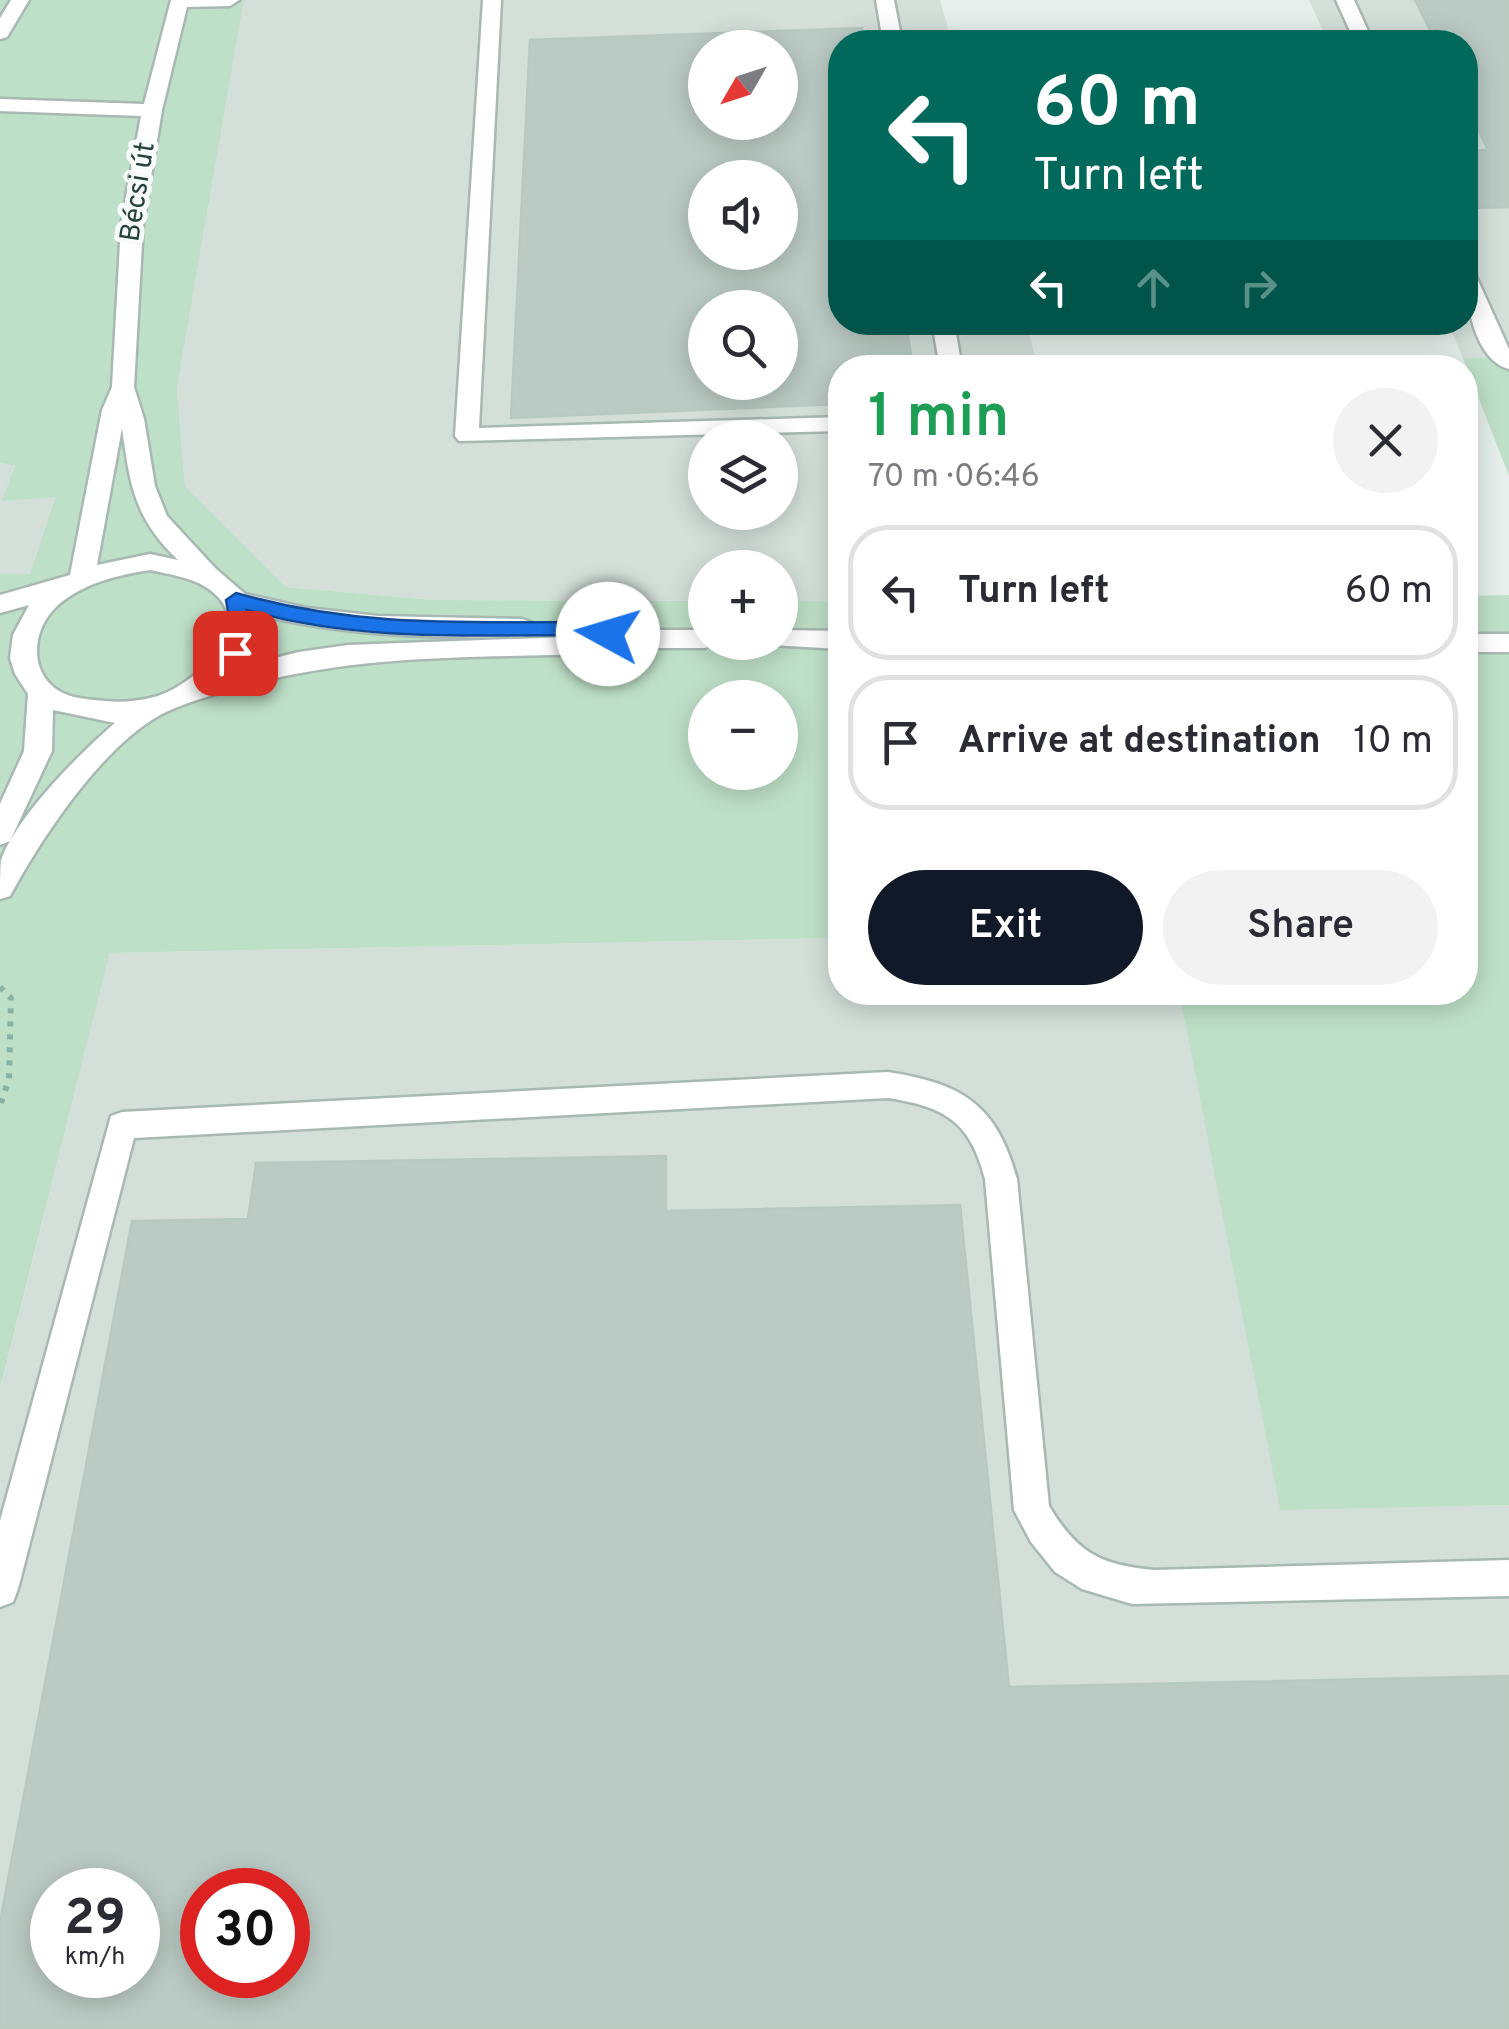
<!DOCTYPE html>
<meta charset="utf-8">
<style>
body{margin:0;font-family:Overpass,sans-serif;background:#f2f2f3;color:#2b2b33;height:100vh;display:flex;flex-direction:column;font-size:38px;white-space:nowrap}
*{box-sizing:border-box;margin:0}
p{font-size:32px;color:#7c7c81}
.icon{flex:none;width:55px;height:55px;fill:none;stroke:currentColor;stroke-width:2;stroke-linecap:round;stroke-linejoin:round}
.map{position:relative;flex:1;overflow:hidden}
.drawer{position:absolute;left:828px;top:355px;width:650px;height:650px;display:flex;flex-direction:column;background:#fff;border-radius:40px;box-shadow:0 5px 25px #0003}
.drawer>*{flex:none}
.banner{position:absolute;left:828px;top:30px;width:650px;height:305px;border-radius:40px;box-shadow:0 5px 25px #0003;background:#00695c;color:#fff;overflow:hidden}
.needle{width:65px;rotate:231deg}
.fabs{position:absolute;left:688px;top:30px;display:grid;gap:20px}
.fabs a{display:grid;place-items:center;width:110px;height:110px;border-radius:50%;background:#fff;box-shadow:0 5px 25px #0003;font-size:50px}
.speed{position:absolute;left:30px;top:1868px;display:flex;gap:20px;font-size:50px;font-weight:700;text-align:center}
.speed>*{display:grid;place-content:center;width:130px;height:130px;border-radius:50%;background:#fff;box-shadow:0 5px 25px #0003;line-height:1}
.speed small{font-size:25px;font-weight:400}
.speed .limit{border:15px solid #d22;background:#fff;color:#111}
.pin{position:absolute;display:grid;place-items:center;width:85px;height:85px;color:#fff;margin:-42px;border-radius:20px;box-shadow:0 5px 15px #0006}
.me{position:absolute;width:110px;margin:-55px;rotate:276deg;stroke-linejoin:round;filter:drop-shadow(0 0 8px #0008)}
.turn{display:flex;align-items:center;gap:35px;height:210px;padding:0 40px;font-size:45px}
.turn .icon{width:130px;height:130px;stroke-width:2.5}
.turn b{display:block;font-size:70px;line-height:85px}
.lanes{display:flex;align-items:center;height:95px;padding:0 40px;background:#0003;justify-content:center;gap:50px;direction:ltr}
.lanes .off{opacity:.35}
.round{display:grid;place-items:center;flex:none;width:105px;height:105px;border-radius:52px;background:#f2f2f3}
.head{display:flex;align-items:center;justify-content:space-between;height:170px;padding:0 40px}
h1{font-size:60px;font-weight:600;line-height:75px;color:#1e9e55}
.button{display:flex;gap:20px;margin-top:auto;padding:20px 40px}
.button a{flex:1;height:115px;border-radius:60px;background:#111827;color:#fff;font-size:40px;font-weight:600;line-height:115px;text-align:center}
.button a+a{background:#f2f2f3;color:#2b2b33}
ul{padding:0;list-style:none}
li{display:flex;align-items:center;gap:30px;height:135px;margin:0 20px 15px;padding:0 20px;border:5px solid #e1e1e2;border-radius:40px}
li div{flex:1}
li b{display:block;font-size:38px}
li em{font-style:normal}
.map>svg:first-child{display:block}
.built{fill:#d4dfda;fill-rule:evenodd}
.green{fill:#bfe0c8;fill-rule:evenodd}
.building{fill:#bbcac4;stroke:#b8c9c2;stroke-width:2.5;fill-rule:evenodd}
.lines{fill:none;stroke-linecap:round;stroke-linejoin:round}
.minor-casing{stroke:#a8b8b2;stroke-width:5}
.path{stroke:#86b3a5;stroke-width:6;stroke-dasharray:5 8;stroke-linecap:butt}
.minor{fill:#fff;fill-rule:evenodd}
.route{fill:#1a73e8;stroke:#114b97;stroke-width:2.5}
.labels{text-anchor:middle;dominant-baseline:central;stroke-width:10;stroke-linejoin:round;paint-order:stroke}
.far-street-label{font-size:28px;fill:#24423a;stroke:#f7fbf9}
</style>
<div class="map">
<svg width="1509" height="2029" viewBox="0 0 1509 2029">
<rect width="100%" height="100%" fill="#e6efeb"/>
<path class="built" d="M244,0H940L952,42H840V322L1026,323L1038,367L840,368V601H780V568H705V601L433,600L286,587L185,486L177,388ZM705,48H780V122H705ZM705,178H780V252H705ZM705,308H780V382H705ZM705,438H780V512H705Z
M1309,0H1509V357L1463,358L1448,323L1465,322V42H1328Z
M0,463L15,464L3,500L55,496L30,574H0Z
M840,938V992L1179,993L1280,1509L1509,1505V2029H0V1390L110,953ZM52,1890H138V1975H52ZM202,1890H288V1975H202Z"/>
<path class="green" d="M0,0H244L177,388L185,486L286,587L433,600L705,601V642H780V601H840V938L110,953L0,1389V574H30L55,497L2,501L15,465L0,463ZM705,698H780V772H705Z
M1509,357V476L1463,358Z
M1509,595V1505L1280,1510L1179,993L1465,992V596Z"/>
<path class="building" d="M1415,0H1509V207L1473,208L1465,191V151L1488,150L1465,103V42H1436Z
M862,28L864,42H840V322H906L913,368H840V404L511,418L530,40ZM705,48H780V122H705ZM705,178H780V252H705ZM705,308H780V382H705Z
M666,1156V1211L960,1205L1009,1687L1509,1676V2029H0V1922L132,1221L248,1219L256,1163ZM52,1890H138V1975H52ZM202,1890H288V1975H202Z"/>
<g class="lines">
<defs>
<path id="minor" d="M11,0H29L7,37L0,39V18Z
M171,0H239L230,6L187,7L162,110L143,225L134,387L144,419L155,486L167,516L216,569L245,594L307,608L378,616L522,619L531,622L535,628L531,634L522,637C431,638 340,636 251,613C255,631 246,654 233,668L299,652L348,645L595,636L628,630H705V642H716L705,648H628L595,654C462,658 345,653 216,694C199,699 177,706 160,715C101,748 42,837 10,896L0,899C0,887 0,871 1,860C17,816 80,753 115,723L53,710L52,751L10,841L0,845V804L24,751L28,694L15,674L10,658L13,635L29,605L0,613V595L70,575L102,410L112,387L121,225L141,116L0,111V99L144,104ZM122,428C130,485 134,518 178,560L150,554L97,565ZM150,570C175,576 201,578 219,598C253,635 187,689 154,697C128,704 105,702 79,698C30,690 25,635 58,605C84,583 117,575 150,570Z
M483,0H501L479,428L840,417V431L459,441L455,436Z
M876,0H894L902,42H883Z
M1336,0H1354L1373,42H1355Z
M1465,269L1476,276L1509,349V369C1474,360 1465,299 1465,269Z
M932,322H954L962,368H940Z
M780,630L840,631V649L771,645L769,642H780Z
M1465,634H1509V652H1465Z
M888,1072C963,1084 996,1104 1017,1179L1049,1506C1078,1554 1101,1565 1155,1570L1509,1560V1596L1132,1604L1082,1589L1055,1572L1031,1542L1014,1510L985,1179C970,1121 945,1107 888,1098L134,1138L18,1589L13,1602L0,1607V1521L111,1116L122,1112Z"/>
</defs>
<use href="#minor" class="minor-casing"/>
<path class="path" d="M0,987L11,998L9,1079L0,1106"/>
<use href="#minor" class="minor"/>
</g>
<path class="route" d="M236,593C358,628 463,622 588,622L615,629L618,634L608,640L588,635C473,635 359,642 247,610L252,634L242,658L235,660L225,653L232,634L226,600Z"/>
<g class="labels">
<g class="far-street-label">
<text transform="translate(139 192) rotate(-81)">Bécsi út</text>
</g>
</g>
</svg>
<div class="fabs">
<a><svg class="needle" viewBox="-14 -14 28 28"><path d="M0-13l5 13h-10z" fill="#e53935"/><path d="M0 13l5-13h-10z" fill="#7c7c81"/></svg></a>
<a><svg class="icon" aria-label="sound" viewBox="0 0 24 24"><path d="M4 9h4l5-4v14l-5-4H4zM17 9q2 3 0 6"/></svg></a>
<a><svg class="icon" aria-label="search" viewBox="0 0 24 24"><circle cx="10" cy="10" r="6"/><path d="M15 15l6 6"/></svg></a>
<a><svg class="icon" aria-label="layers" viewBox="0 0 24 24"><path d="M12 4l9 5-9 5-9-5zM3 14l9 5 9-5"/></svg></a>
<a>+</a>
<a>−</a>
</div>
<div class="speed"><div>29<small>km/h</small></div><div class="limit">30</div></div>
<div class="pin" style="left:235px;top:653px;background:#d93025"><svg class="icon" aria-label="arrive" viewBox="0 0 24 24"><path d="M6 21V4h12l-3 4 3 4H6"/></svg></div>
<svg class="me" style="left:608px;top:634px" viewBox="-20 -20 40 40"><circle r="19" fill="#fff"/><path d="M0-13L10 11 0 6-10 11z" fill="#1a73e8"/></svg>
<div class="banner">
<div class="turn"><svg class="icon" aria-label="left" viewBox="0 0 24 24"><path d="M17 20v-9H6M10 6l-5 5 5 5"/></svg><div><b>60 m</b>Turn left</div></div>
<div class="lanes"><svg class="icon" aria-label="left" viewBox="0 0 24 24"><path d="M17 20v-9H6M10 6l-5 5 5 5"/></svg><svg class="icon off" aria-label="ahead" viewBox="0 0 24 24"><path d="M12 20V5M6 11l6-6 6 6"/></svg><svg class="icon off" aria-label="right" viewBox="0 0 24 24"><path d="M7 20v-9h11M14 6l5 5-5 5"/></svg></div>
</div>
<section class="drawer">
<div class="head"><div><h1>1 min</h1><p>70 m · 06:46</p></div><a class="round"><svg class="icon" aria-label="close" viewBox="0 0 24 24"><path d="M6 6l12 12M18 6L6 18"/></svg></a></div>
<ul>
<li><svg class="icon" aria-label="left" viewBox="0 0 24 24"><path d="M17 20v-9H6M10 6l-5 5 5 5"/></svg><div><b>Turn left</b></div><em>60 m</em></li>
<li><svg class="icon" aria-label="arrive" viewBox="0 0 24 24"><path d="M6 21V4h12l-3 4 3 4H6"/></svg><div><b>Arrive at destination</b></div><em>10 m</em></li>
</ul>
<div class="button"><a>Exit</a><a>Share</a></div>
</section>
</div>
